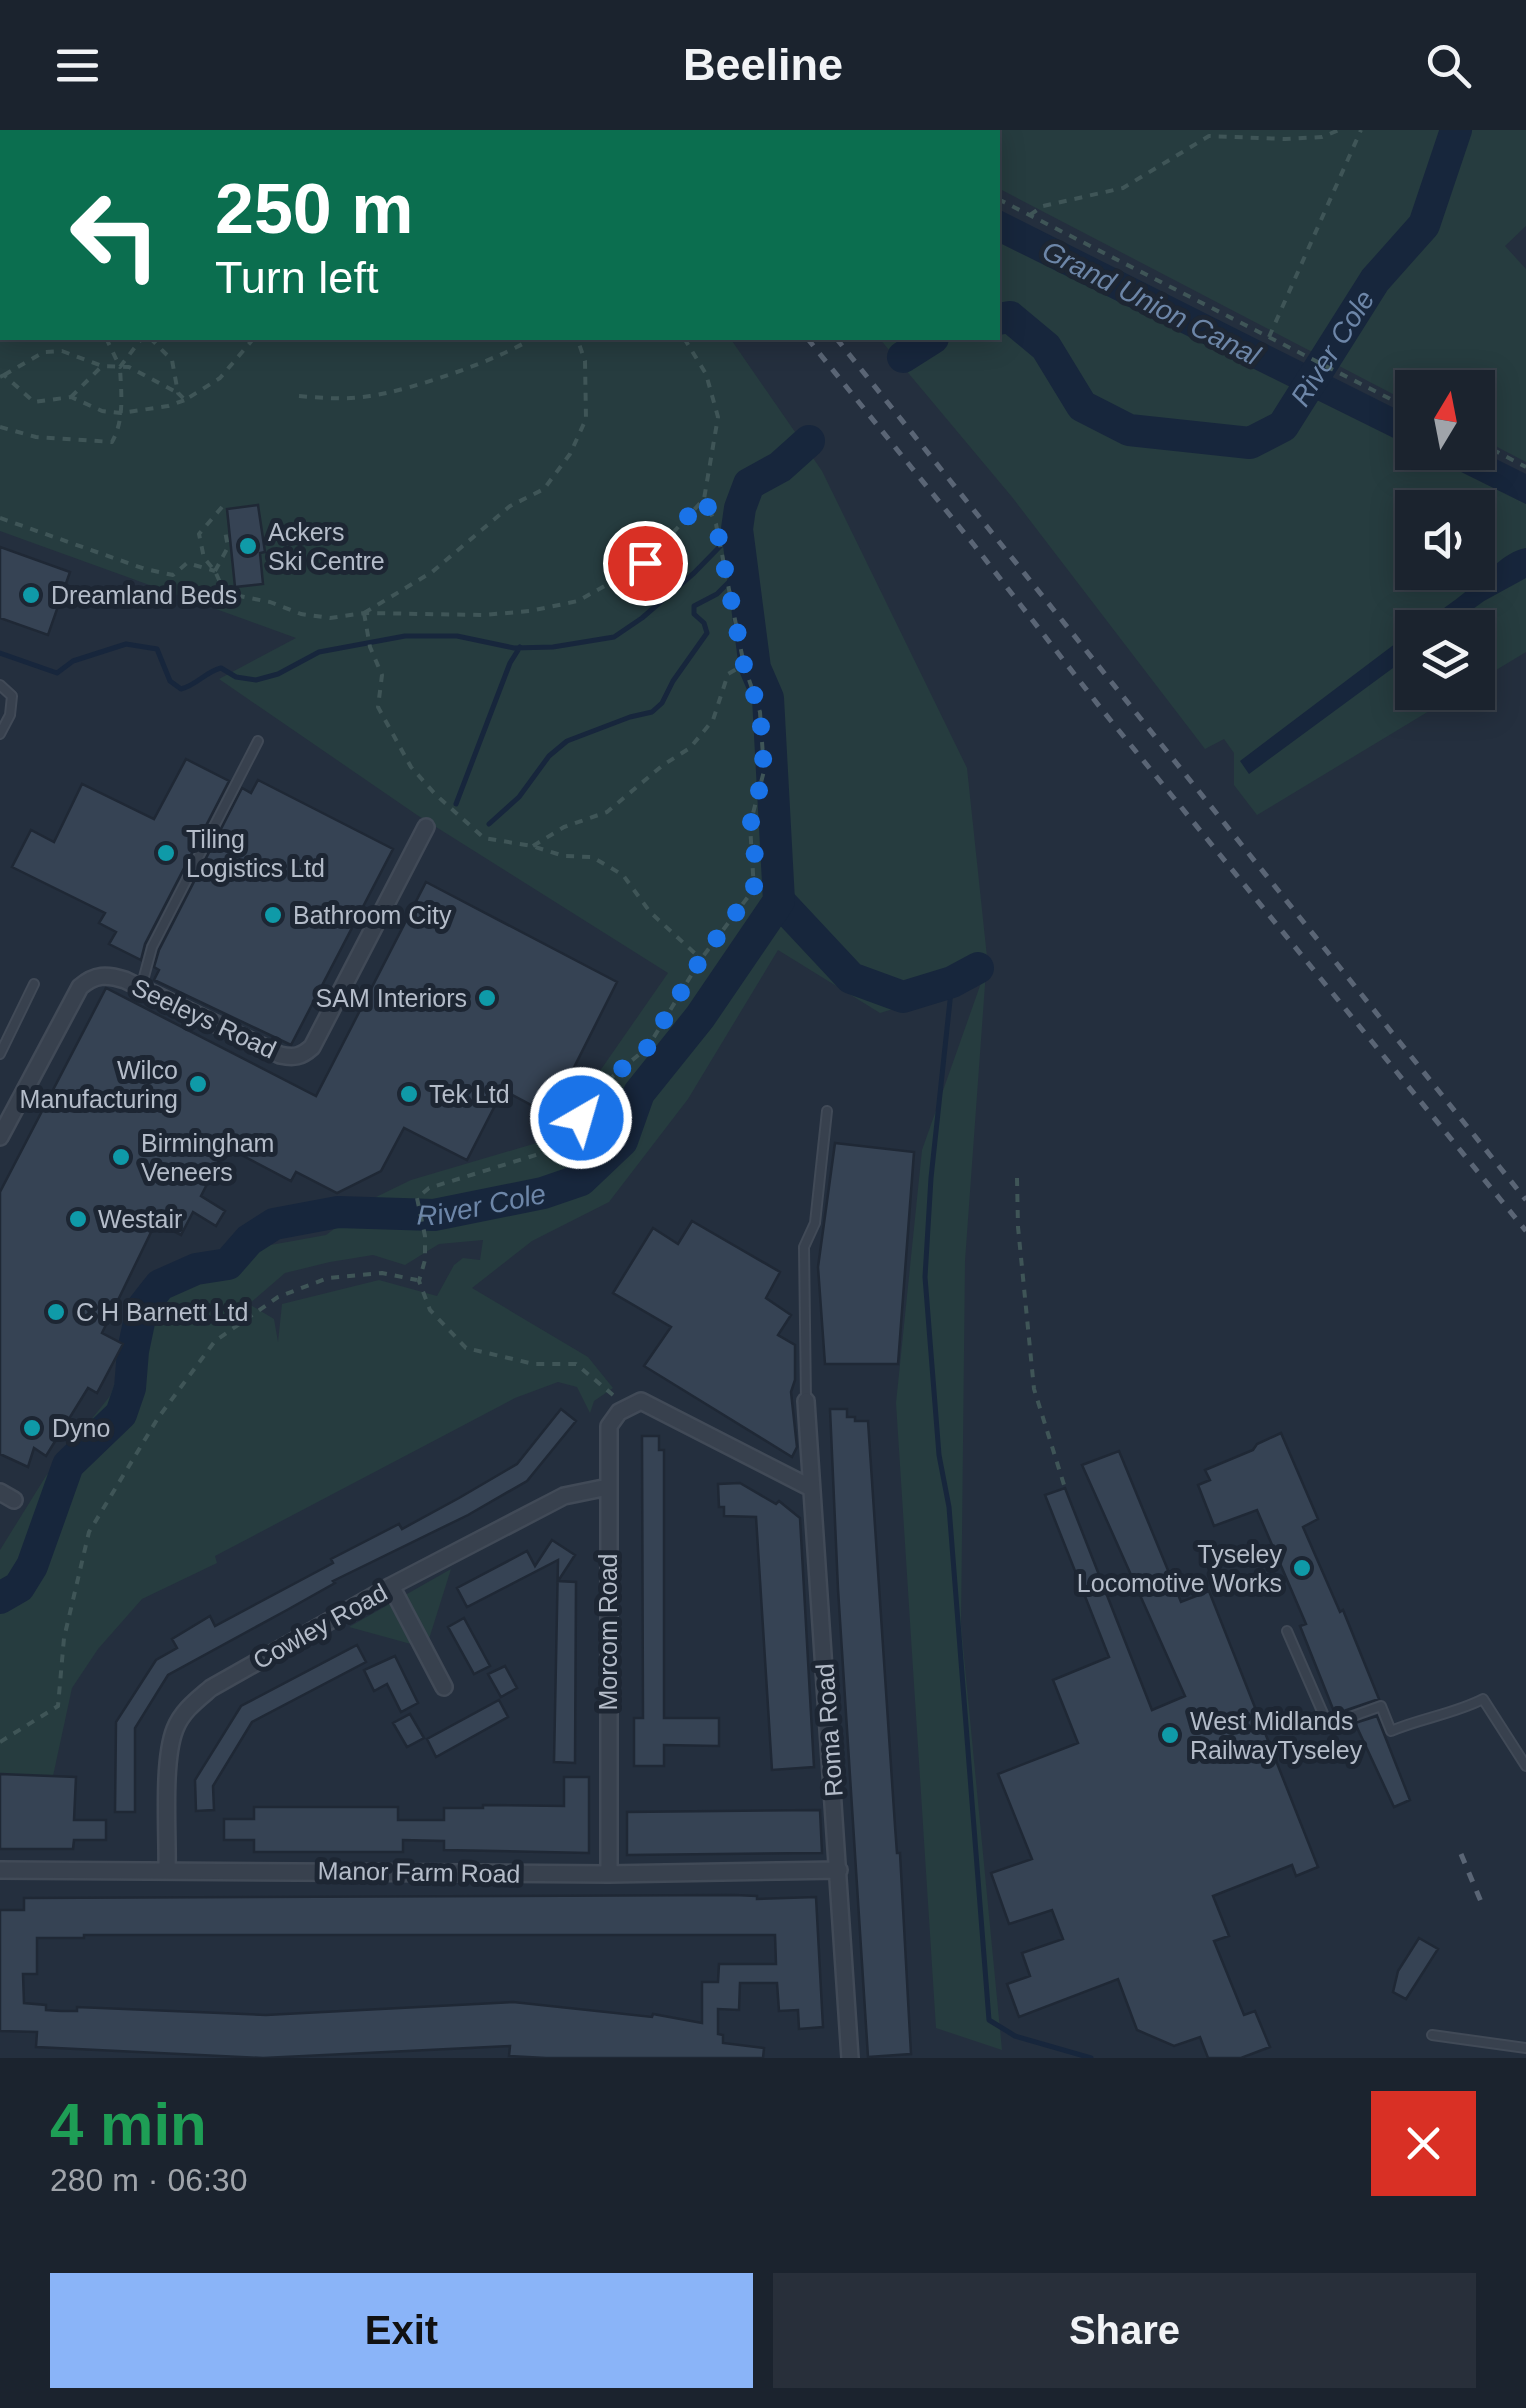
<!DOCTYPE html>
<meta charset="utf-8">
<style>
body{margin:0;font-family:Arial,sans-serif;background:#282f3a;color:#f1f3f6;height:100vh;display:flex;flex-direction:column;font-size:38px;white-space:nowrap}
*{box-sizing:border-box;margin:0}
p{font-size:32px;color:#a0a4aa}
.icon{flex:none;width:55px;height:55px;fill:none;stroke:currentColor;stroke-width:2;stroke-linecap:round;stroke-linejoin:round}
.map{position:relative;height:1928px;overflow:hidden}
.details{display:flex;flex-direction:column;background:#1b232e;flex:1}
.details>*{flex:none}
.hud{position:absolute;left:0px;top:0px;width:1000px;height:210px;box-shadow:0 5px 25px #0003,0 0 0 2px #39404a;background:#0b6e4f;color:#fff;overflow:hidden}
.needle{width:65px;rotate:10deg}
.controls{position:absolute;left:1395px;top:240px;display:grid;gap:20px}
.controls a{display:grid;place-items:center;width:100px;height:100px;border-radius:0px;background:#1b232e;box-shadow:0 5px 25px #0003,0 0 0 2px #39404a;font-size:50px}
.pin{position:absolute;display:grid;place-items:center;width:85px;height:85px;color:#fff;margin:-42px;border:5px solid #fff;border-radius:50%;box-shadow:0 2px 10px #0007}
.me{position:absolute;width:110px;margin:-55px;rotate:38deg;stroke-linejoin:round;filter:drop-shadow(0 0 8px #0008)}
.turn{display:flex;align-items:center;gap:35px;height:210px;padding:0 50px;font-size:45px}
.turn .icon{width:130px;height:130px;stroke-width:2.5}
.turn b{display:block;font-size:70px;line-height:85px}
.round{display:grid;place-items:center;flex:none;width:105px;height:105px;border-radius:0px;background:#282f3a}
.overview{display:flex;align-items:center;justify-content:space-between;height:170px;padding:0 50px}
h1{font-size:60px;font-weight:600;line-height:75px;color:#1e9e55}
.cta{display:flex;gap:20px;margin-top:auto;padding:20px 50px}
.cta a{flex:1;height:115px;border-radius:0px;background:#8ab4f8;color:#111;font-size:40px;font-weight:600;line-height:115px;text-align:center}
.cta a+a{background:#282f3a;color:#f1f3f6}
header{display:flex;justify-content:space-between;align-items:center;height:130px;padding:0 50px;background:#1b232e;font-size:45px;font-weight:600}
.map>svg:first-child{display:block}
.green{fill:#263c3f;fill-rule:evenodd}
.water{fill:#17263c}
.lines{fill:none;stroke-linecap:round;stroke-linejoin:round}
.stream{stroke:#17263c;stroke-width:5}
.river{stroke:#17263c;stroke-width:32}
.building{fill:#364354;stroke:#1f2835;stroke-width:2.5;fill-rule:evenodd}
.service-casing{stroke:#414a57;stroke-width:12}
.minor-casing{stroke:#414a57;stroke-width:20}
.path{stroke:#3f5557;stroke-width:4;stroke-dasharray:8 8;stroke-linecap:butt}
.service{stroke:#38414e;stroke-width:8}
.minor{stroke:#38414e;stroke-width:15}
.rail{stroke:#5a6575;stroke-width:5;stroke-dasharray:10 10;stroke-linecap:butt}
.route{stroke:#1a73e8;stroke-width:18;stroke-dasharray:0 32.4}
.culture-dot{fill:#0f9aa8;stroke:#1d2633;stroke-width:4}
.labels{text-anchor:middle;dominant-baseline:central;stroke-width:10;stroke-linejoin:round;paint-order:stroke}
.poi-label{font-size:25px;fill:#b4bcc9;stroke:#1d2633;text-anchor:start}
.street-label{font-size:25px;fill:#b4bcc9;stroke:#1d2633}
.water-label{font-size:28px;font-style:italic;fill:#6d86a8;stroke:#1d2633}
</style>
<header><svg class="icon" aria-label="menu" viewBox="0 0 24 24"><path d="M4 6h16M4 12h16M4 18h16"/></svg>Beeline<svg class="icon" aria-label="search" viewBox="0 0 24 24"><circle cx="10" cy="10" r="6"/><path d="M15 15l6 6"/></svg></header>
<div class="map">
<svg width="1526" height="1928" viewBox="0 0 1526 1928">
<rect width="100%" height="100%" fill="#242f3e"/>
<path class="green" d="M993,0H1526V96L1505,116L1526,139V332L1478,307V258H1412V274L998,58V2H990Z
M0,28L2,208H730L822,341L967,638L987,827L965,1131L961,1496L1002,1920L936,1898L896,1273L922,1020L981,853L880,883L778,820L688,969L609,1072L532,1111L472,1158L588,1227L613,1258L594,1271L590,1283L577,1257L558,1252L515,1268L215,1426L217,1433L142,1469L98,1519L72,1558L53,1646L0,1644V1420L46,1346L110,1266L123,1231L131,1193L176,1142L231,1122L326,1105L376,1067L411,1050L540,1012L570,984L668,843L417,685L219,549L296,508L0,401ZM483,1110L480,1130L463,1128L454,1135L437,1166L379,1150L282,1174L278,1212L274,1189L249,1174L285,1143L330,1132L373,1125L405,1135L439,1114Z
M998,112L1412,317V322L1423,323L1526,374V522L1478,551V498H1412V562L1459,563L1257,685L1234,655V623L1224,609L1205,619L1012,367L879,208H998ZM1412,378H1478V442H1412Z
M451,1439L429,1509L411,1514L349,1497Z"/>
<path class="water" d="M0,0H341L2,2V28Z
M998,79L1412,287V317L998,112Z
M1478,320L1526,344V374L1423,323L1478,322Z
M1526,418V448L1484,471L1448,497H1417C1434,485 1452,473 1469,459C1488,444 1501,423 1526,418Z
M1412,501V524L1249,644L1240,631Z"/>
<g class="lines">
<path class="stream" d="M0,523L57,543L73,531L126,514L157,519L170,551L181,559C197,555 205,542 221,538L236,547L256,550L278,544L319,522L405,506H457L514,518L553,517L614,507L642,488L694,443L737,399
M456,674L510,533L520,517
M489,694L519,667L549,626L567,611L630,587L652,582L662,573L673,551L707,503L704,493L694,484V476L717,464L742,439
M952,852L931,1048L925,1147L939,1325L949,1377L989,1890L1015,1906L1091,1928"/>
<g class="river">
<path id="s1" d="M998,189L1010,187L1046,217L1082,276L1129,300L1250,313L1283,296L1375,150L1424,95L1456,0"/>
<path d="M903,227L933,208"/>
<path d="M779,771L851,848L903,867L952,852L978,838"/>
<path id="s2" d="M0,1468L19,1457L32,1436L68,1335L121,1284L130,1258L133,1221L142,1178L160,1155L196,1139L228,1134L249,1110L274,1094L338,1082L434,1085L543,1063L581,1050L622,1011L639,963L700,887L779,771L768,568L755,538L737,399L740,378L749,354L780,337L809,311"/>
</g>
</g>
<path class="building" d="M258,375L265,422L260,423L263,454L235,457L227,379Z
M0,417L70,442L48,505L0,488Z
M186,629L229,651L145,814L141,830L109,814L116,802L99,793L105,783L12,737L31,700L54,712L82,654L154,689Z
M258,650L393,719L291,915L154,850L159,840L154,837L159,820L242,658L251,663Z
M426,752L617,852L550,985L503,960L467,1030L404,998L381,1041L337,1063L296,1042L291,1051L226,1017L201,1066L225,1081L216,1096L193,1082L181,1105L156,1092L102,1203L123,1214L97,1263L88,1258L46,1326L34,1318L28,1337L0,1324V1062L106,858L316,966Z
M835,1013L914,1022L898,1234H825L818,1137Z
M692,1091L780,1142L766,1168L791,1185L778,1205L795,1215V1250L791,1262L797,1317L792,1327L644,1236L671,1197L613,1163L653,1098L678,1114Z
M561,1279L576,1291L527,1351L468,1385L333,1451L335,1453L287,1480L168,1545L135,1598V1682H115L116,1592L156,1530L177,1518L172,1509L210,1486L215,1496L333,1433L331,1429L399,1394L402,1399L459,1368L517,1334Z
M830,1279H847V1287H855V1291H868L895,1696L897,1723H900L911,1924L868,1927L838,1459Z
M1281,1303L1318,1389L1303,1397L1340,1482L1343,1480L1379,1569L1335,1584L1300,1496L1306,1494L1257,1380L1214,1396L1198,1355L1210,1350L1205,1340L1253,1320L1257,1314Z
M642,1306H659V1320H664V1588H719V1616L664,1615V1636H634V1588H643Z
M1119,1321L1181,1472L1209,1461L1318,1737L1296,1746L1292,1735L1213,1766L1229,1806L1214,1811L1244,1885L1255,1881L1270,1917L1241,1928H1208L1200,1907L1174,1916L1137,1900L1118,1849L1019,1887L1007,1854L1030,1846L1022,1823L1063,1809L1052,1780L1009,1794L991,1743L1032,1729L998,1644L1078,1613L1053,1550L1109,1527L1045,1365L1065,1358L1152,1580L1185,1566L1082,1335Z
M740,1353L776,1374L779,1371L800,1388L814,1637L772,1640L756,1387L724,1386V1377H719L718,1354Z
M552,1410L575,1425L558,1451L576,1452L575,1633L554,1632L558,1430L467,1477L457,1458L527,1421L535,1436Z
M464,1488L490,1536L474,1544L448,1497Z
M357,1515L366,1532L252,1592L213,1656L214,1680L196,1681L195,1650L241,1576Z
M395,1526L418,1573L401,1582L387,1554L374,1561L364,1540Z
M505,1536L517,1558L501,1567L488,1544Z
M499,1570L508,1587L436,1627L427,1609Z
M410,1584L424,1608L407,1617L393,1593Z
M1377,1586L1410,1670L1394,1677L1355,1593Z
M0,1644L76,1647L74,1690H106V1710H74L73,1719H0Z
M564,1647H589V1723L444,1720V1711L403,1710V1722H254V1710H224V1689H254V1677H398V1690H444V1678H483V1675L564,1676Z
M820,1680L822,1723L627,1725V1682Z
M734,1765L757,1766V1769L816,1767L823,1897L799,1899L798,1880L779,1881L777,1853H740L739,1880L718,1879V1904L723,1905V1913L764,1918L763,1928H546L509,1926L510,1916L263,1928L36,1917L37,1902L0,1901V1780H24V1768ZM84,1805H775L776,1834H719L718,1852H702V1893L653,1884L652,1887L513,1872L266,1885L77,1877V1881H61L46,1880V1875L24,1873L23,1844H37V1808H84Z
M1419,1808L1438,1819L1406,1869L1393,1862L1398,1841Z"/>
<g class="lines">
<defs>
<path id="service" d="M481,0L482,2
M0,555L12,566L10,585L0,604
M141,858L152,817L258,611
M0,924L34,854
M806,1271L804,1117L815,1093L827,981
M1287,1501L1328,1595L1381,1576L1391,1601C1421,1588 1454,1584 1483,1569L1526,1636
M1432,1905L1526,1918"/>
<path id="minor" d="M0,1007L80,857C95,844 107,844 125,850L280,925C294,928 301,927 312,917L426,697
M806,1271L850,1928
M0,1362L14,1370
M391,1456L444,1557
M0,1740L609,1744L839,1740
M167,1740C168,1703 162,1632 175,1599C182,1581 197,1570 211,1558L391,1456L564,1366L608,1357
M609,1744V1296L619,1282L641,1271L811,1358"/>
</defs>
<use href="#service" class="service-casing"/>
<use href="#minor" class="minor-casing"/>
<path class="path" d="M863,0L868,2
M998,69L1412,280
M1030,85L1043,76L1123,58L1209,6L1285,9L1322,7L1339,0
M0,118L2,119
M1269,207L1361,0
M106,208L120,237L142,208
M150,208L172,230L178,263L185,270L220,248L254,208
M4,245L44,222L62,221L102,236L129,237L178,263
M0,247L4,245L34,272L71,267L102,281L121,283L168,276L185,270
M299,266C323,268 347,270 370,266C412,260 498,230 533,208
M71,267L102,236
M0,297L36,307L112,312C125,289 121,262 120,237
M1478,312L1526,337
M222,377L199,404L204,428L215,441L223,459L234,465L270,472L301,484L330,488L364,483L484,485L530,481L578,471L645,433L704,369L718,287L706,244L684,208
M0,388L145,439L173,445L187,433L215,441
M215,441L228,417L225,401
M364,483L370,517L382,545L378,577L411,637L435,664L484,708L532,716L564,726L592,727L623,745L650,782L701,829
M364,483L432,442L510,376L544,359L570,324L586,289L585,231L577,208
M533,716L564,697L607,682L663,635L690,618L713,590L728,544L744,535
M1017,1048L1018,1097L1034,1259L1065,1358
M613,1265L576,1234H534L466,1218L430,1180L419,1151L425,1130V1106L417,1068L429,1058L539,1024L581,988L612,947L648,917L701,829L754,759L750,695L764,641L760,582L744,535L716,394L704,369
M0,1612L58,1576L64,1508L89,1402L158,1288L215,1211L278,1167L328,1148L382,1143L417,1150"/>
<use href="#service" class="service"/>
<use href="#minor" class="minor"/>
<path class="rail" d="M640,0L642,2
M685,0L687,2
M807,208L974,415L1103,581L1526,1101
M836,208L1526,1070
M1461,1724L1482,1774"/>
</g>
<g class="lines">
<path class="route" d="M581,988L612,947L648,917L701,829L754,759L755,726L750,696L764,641L760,582L744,535L716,394L704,369L645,433"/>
</g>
<g class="culture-dot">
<circle cx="248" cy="416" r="10"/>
<circle cx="31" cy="465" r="10"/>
<circle cx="166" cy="723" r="10"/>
<circle cx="273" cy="785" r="10"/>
<circle cx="487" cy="868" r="10"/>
<circle cx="198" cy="954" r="10"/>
<circle cx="409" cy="964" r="10"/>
<circle cx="121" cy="1027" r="10"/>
<circle cx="78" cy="1089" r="10"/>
<circle cx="56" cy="1182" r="10"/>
<circle cx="32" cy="1298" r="10"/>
<circle cx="1302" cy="1438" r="10"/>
<circle cx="1170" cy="1605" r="10"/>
</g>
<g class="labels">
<g class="poi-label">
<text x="268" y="402">Ackers<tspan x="268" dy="29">Ski Centre</tspan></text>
<text x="51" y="465">Dreamland Beds</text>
<text x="186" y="709">Tiling<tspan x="186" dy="29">Logistics Ltd</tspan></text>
<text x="293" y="785">Bathroom City</text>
<text x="467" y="868" text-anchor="end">SAM Interiors</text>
<text x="178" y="940" text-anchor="end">Wilco<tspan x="178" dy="29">Manufacturing</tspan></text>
<text x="429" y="964">Tek Ltd</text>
<text x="141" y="1013">Birmingham<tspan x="141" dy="29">Veneers</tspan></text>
<text x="98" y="1089">Westair</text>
<text x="76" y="1182">C H Barnett Ltd</text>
<text x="52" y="1298">Dyno</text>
<text x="1282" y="1424" text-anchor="end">Tyseley<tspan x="1282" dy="29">Locomotive Works</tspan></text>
<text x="1190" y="1591">West Midlands<tspan x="1190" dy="29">RailwayTyseley</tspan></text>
</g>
<g class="street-label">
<text transform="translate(204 888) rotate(25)">Seeleys Road</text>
<text transform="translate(320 1496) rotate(-29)">Cowley Road</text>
<text transform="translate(608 1502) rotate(-90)">Morcom Road</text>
<text transform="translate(829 1600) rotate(-94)">Roma Road</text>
<text transform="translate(419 1742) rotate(1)">Manor Farm Road</text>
</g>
<g class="water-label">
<text transform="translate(1151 173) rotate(27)">Grand Union Canal</text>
<text stroke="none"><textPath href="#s1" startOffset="432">River Cole</textPath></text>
<text stroke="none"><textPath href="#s2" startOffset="708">River Cole</textPath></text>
</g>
</g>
</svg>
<div class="controls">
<a><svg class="needle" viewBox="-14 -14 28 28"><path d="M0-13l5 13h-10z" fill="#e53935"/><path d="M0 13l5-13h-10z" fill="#a0a4aa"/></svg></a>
<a><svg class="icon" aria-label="sound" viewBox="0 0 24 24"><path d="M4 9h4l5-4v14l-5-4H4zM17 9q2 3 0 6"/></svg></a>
<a><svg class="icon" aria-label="layers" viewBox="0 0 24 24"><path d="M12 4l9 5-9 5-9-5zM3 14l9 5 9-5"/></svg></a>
</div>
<div class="pin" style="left:645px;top:433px;background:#d93025"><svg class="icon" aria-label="arrive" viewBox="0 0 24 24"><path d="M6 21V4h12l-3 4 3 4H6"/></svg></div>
<svg class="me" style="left:581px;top:988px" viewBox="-20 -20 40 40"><circle r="17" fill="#1a73e8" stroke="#fff" stroke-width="3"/><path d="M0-11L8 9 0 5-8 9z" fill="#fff"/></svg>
<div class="hud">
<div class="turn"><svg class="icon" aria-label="left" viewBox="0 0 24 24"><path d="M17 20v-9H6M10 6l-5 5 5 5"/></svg><div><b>250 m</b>Turn left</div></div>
</div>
</div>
<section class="details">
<div class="overview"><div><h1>4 min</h1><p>280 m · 06:30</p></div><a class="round" style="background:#d93025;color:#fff"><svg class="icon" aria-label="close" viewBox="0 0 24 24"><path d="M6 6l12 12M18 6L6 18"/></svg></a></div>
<div class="cta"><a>Exit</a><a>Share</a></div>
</section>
